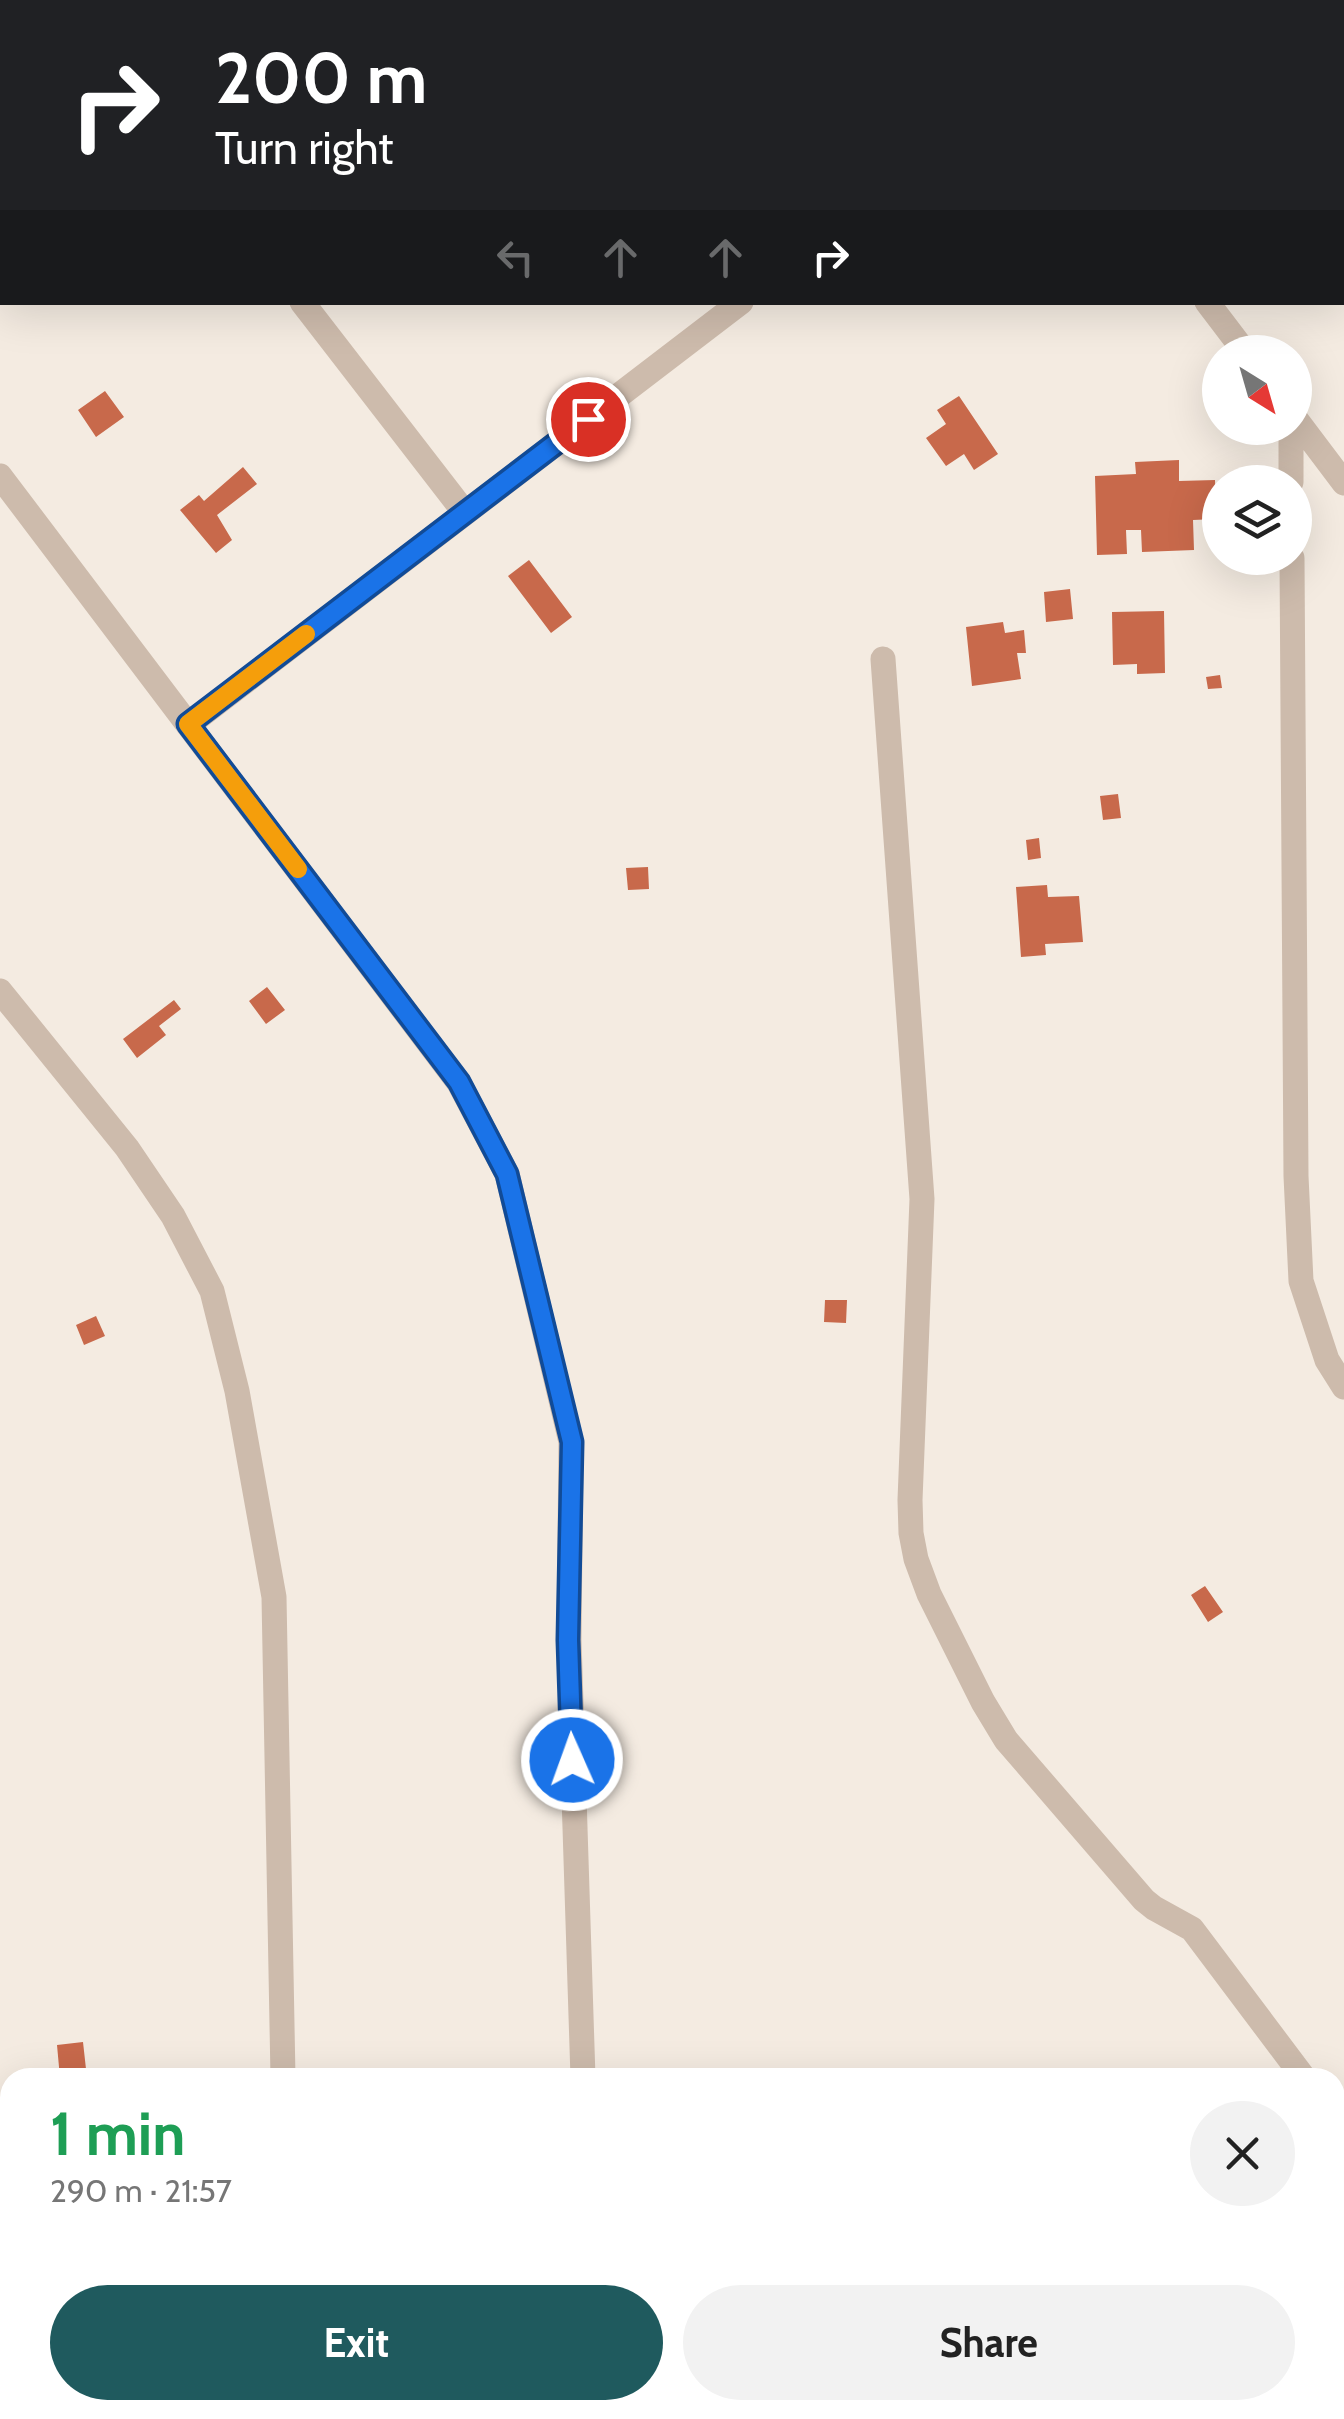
<!DOCTYPE html>
<meta charset="utf-8">
<style>
body{margin:0;font-family:Cabin,sans-serif;background:#f2f2f2;color:#222;height:100vh;display:flex;flex-direction:column;font-size:38px;white-space:nowrap}
*{box-sizing:border-box;margin:0}
p{font-size:32px;color:#767676}
.icon{flex:none;width:55px;height:55px;fill:none;stroke:currentColor;stroke-width:2;stroke-linecap:round;stroke-linejoin:round}
.map{position:relative;flex:1;overflow:hidden}
.panel{position:absolute;left:0px;top:2068px;width:1345px;height:352px;display:flex;flex-direction:column;background:#fff;border-radius:30px 30px 0 0;box-shadow:0 10px 40px #0002}
.panel>*{flex:none}
.hud{position:absolute;left:0px;top:0px;width:1345px;height:305px;box-shadow:0 10px 40px #0002;background:#202124;color:#fff;overflow:hidden}
.needle{width:65px;rotate:143deg}
.fabs{position:absolute;left:1202px;top:335px;display:grid;gap:20px}
.fabs a{display:grid;place-items:center;width:110px;height:110px;border-radius:50%;background:#fff;box-shadow:0 10px 40px #0002;font-size:50px}
.pin{position:absolute;display:grid;place-items:center;width:85px;height:85px;color:#fff;margin:-42px;border:5px solid #fff;border-radius:50%;box-shadow:0 2px 10px #0007}
.me{position:absolute;width:110px;margin:-55px;rotate:358deg;stroke-linejoin:round;filter:drop-shadow(0 0 8px #0008)}
.turn{display:flex;align-items:center;gap:35px;height:210px;padding:0 50px;font-size:45px}
.turn .icon{width:130px;height:130px;stroke-width:2.5}
.turn b{display:block;font-size:70px;line-height:85px}
.lanes{display:flex;align-items:center;height:95px;padding:0 50px;background:#0003;justify-content:center;gap:50px;direction:ltr}
.lanes .off{opacity:.35}
.round{display:grid;place-items:center;flex:none;width:105px;height:105px;border-radius:52px;background:#f2f2f2}
.summary{display:flex;align-items:center;justify-content:space-between;height:170px;padding:0 50px}
h1{font-size:60px;font-weight:700;line-height:75px;color:#1e9e55}
.cta{display:flex;gap:20px;margin-top:auto;padding:20px 50px}
.cta a{flex:1;height:115px;border-radius:60px;background:#1f5a5e;color:#fff;font-size:40px;font-weight:700;line-height:115px;text-align:center}
.cta a+a{background:#f2f2f2;color:#222}
.map>svg:first-child{display:block}
.building{fill:#c8694b}
.lines{fill:none;stroke-linecap:round;stroke-linejoin:round}
.street{stroke:#cdbbac;stroke-width:25}
.route-casing{stroke:#114b97;stroke-width:25}
.route{stroke:#1a73e8;stroke-width:18}
.slow{stroke:#f59e0b;stroke-width:18}
</style>
<div class="map">
<svg width="1344" height="2419" viewBox="0 0 1344 2419">
<rect width="100%" height="100%" fill="#f4ebe1"/>
<path class="building" d="M105,391L124,417L96,437L78,410Z
M959,396L998,454L974,470L964,454L946,466L926,438L946,424L937,410Z
M1179,460V481L1215,480L1216,519L1193,520L1194,550L1142,552L1141,530H1126L1127,554L1097,555L1095,476L1136,474L1135,462Z
M243,467L257,484L217,515L232,540L216,553L180,510L199,495L204,501Z
M529,560L572,617L551,633L508,576Z
M1070,589L1073,619L1046,622L1044,592Z
M1164,611L1165,673L1137,674V664L1113,665L1112,612Z
M1003,622L1005,633L1024,630L1026,653H1017L1021,679L972,686L966,627Z
M1220,675L1222,688L1208,689L1206,677Z
M1118,794L1121,818L1103,820L1100,796Z
M1039,838L1041,858L1028,860L1026,840Z
M648,867L649,889L628,890L626,868Z
M1047,885L1048,897L1079,896L1083,942L1045,944L1046,955L1021,957L1016,887Z
M267,987L285,1010L266,1024L249,1001Z
M174,1000L181,1009L159,1026L166,1035L137,1058L123,1039Z
M825,1300H847L846,1323L824,1322Z
M96,1316L105,1336L84,1345L76,1325Z
M1205,1586L1223,1612L1208,1622L1191,1595Z
M83,2042L87,2078H60L57,2045Z"/>
<g class="lines">
<path class="street" d="M68,0L70,2
M657,0L659,2
M1164,2L1167,0
M302,302L465,513
M1207,302L1245,352
M1295,418L1344,483
M1291,428V482
M0,476L459,1083L507,1174L571,1442L569,1640L583,2078
M1292,558L1296,1176L1301,1281L1327,1360L1344,1387
M883,659L922,1199L910,1500L911,1533L916,1559L929,1594L983,1702L1006,1740L1144,1900L1154,1908L1192,1929L1304,2078
M188,725L741,302
M0,991L127,1148L173,1216L212,1291L237,1391L274,1597L283,2078
M1335,2118L1344,2130
M1335,2259L1344,2252
M245,2419L254,2410
M590,2419V2410
M1000,2419L1071,2410"/>
</g>
<g class="lines">
<defs>
<path id="route" d="M572,1760L568,1640L572,1442L507,1174L459,1082L188,724L588,419"/>
</defs>
<use href="#route" class="route-casing"/>
<use href="#route" class="route"/>
<path class="slow" d="M298,869L188,724L306,634"/>
</g>
</svg>
<div class="fabs">
<a><svg class="needle" viewBox="-14 -14 28 28"><path d="M0-13l5 13h-10z" fill="#e53935"/><path d="M0 13l5-13h-10z" fill="#767676"/></svg></a>
<a><svg class="icon" aria-label="layers" viewBox="0 0 24 24"><path d="M12 4l9 5-9 5-9-5zM3 14l9 5 9-5"/></svg></a>
</div>
<div class="pin" style="left:588px;top:419px;background:#d93025"><svg class="icon" aria-label="arrive" viewBox="0 0 24 24"><path d="M6 21V4h12l-3 4 3 4H6"/></svg></div>
<svg class="me" style="left:572px;top:1760px" viewBox="-20 -20 40 40"><circle r="17" fill="#1a73e8" stroke="#fff" stroke-width="3"/><path d="M0-11L8 9 0 5-8 9z" fill="#fff"/></svg>
<div class="hud">
<div class="turn"><svg class="icon" aria-label="right" viewBox="0 0 24 24"><path d="M7 20v-9h11M14 6l5 5-5 5"/></svg><div><b>200 m</b>Turn right</div></div>
<div class="lanes"><svg class="icon off" aria-label="left" viewBox="0 0 24 24"><path d="M17 20v-9H6M10 6l-5 5 5 5"/></svg><svg class="icon off" aria-label="ahead" viewBox="0 0 24 24"><path d="M12 20V5M6 11l6-6 6 6"/></svg><svg class="icon off" aria-label="ahead" viewBox="0 0 24 24"><path d="M12 20V5M6 11l6-6 6 6"/></svg><svg class="icon" aria-label="right" viewBox="0 0 24 24"><path d="M7 20v-9h11M14 6l5 5-5 5"/></svg></div>
</div>
<section class="panel">
<div class="summary"><div><h1>1 min</h1><p>290 m · 21:57</p></div><a class="round"><svg class="icon" aria-label="close" viewBox="0 0 24 24"><path d="M6 6l12 12M18 6L6 18"/></svg></a></div>
<div class="cta"><a>Exit</a><a>Share</a></div>
</section>
</div>
